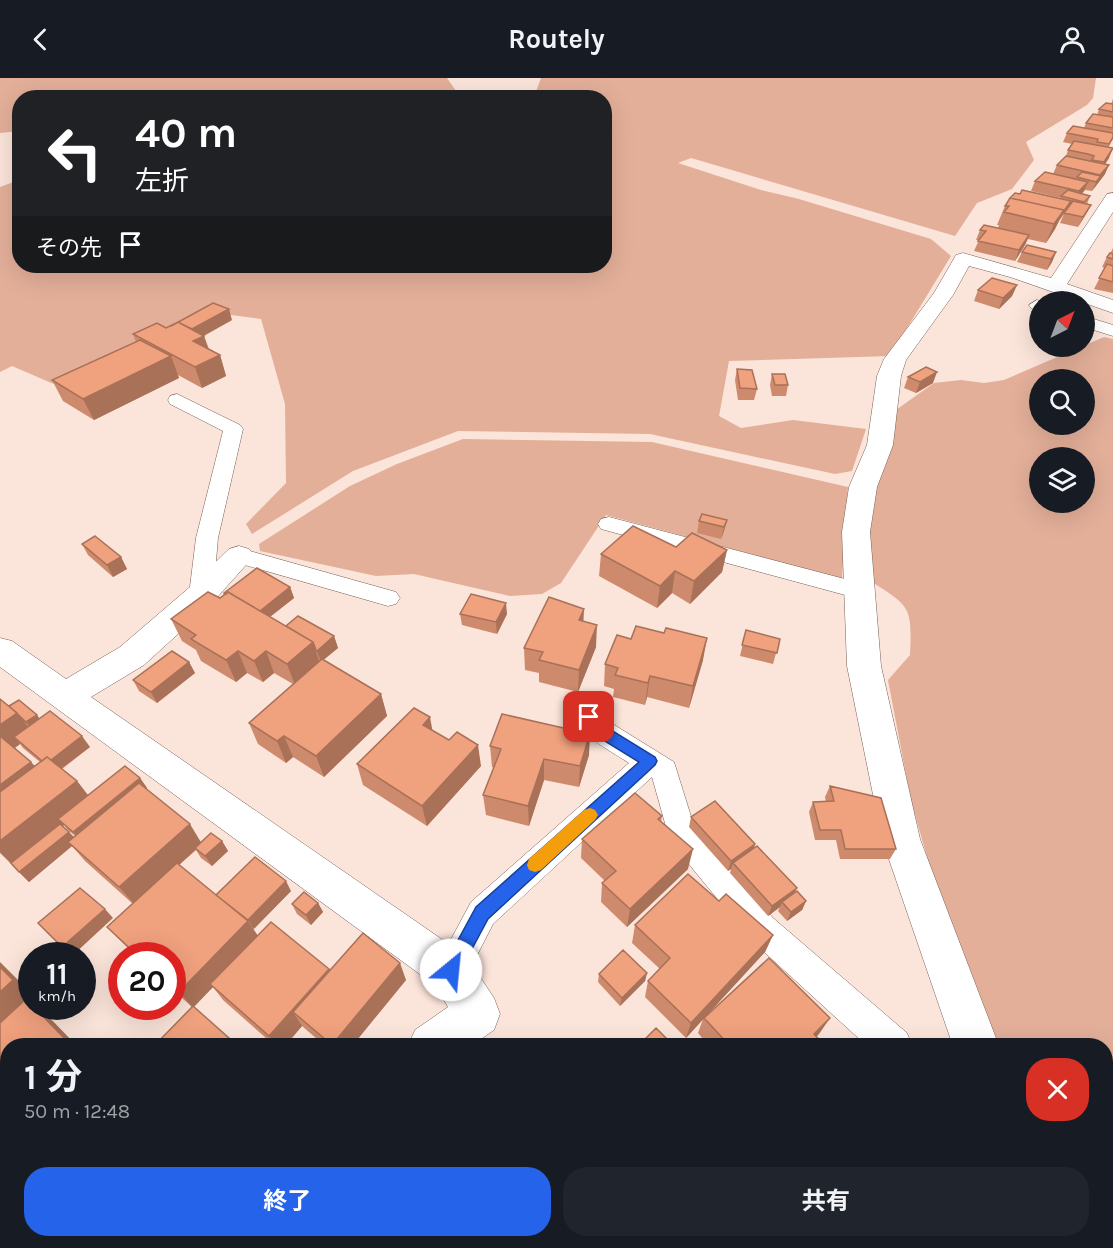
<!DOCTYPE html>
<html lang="ja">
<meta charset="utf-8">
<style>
body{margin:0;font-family:Karla,"Noto Sans JP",sans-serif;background:#20242c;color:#f1f3f6;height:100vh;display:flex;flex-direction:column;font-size:22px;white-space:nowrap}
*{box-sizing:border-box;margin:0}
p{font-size:20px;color:#9ea1a6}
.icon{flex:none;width:33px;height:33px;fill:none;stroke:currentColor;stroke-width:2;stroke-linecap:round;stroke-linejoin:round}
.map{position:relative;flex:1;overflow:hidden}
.details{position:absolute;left:0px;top:960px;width:1113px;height:210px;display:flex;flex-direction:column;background:#171b24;border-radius:24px 24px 0 0;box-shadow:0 6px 24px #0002}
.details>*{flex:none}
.guide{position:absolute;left:12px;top:12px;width:600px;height:183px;border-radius:24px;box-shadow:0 6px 24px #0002;background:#202124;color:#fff;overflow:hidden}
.needle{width:39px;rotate:42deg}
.buttons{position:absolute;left:1029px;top:213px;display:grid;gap:12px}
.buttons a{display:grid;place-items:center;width:66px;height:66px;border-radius:50%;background:#171b24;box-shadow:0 6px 24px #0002;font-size:30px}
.speed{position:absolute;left:18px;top:864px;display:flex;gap:12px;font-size:30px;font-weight:700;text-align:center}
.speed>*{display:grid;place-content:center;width:78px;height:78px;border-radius:50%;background:#171b24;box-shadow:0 6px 24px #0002;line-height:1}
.speed small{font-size:15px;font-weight:400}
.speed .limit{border:9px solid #d22;background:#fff;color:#111}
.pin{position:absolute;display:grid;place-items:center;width:51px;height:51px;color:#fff;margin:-26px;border-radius:12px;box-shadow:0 3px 9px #0006}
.me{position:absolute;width:66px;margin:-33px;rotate:28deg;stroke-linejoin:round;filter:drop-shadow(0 0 4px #0008)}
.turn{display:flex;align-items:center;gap:21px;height:126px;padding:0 24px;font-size:27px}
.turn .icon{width:78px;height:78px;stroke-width:2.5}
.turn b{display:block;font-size:42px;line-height:51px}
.then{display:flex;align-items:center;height:57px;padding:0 24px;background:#0003;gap:12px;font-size:22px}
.round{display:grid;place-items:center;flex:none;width:63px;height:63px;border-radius:24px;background:#20242c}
.overview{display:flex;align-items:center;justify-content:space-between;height:102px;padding:0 24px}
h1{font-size:36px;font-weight:700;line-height:45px}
.primary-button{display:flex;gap:12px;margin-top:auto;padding:12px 24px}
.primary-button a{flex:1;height:69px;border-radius:24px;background:#2563eb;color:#fff;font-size:24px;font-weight:700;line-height:69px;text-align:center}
.primary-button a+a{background:#20242c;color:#f1f3f6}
header{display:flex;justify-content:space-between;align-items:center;height:78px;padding:0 24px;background:#171b24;font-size:27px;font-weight:700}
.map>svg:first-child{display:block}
.green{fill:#e3af99;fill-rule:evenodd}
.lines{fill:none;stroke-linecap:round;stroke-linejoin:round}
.lane-casing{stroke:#7a6156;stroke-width:1}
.street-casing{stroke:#7a6156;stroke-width:1}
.lane{fill:#fff;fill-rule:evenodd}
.street{fill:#fff;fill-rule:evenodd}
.wall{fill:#ce8a6c;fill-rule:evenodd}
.shaded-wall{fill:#a87158}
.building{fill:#f0a17e;stroke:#a87158;stroke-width:1.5}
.route{fill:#2563eb;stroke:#184099;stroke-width:1.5}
.slow{fill:#f59e0b}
</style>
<header><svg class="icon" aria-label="back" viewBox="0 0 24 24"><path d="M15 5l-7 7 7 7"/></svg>Routely<svg class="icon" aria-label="person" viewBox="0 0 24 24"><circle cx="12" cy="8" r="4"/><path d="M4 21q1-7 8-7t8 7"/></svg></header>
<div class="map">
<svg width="1113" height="1170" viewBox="0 0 1113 1170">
<rect width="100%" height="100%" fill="#fbe4d9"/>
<path class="green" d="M0,0H447L456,13L467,19L20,20L19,53L0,55Z
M541,0H1096L1093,20L1087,27L1026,64L1034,82L1012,111L977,125L955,158L691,80L678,85L761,112L799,121L931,161L951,178L890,278L729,283L719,338L741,350L793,342L866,351L852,393L835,396L650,356L458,353L353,393L252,456L246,446L286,405L285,326L261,241L216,235L63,310L12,288L0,294V109L19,102L20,188H604V20L534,19Z
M1104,259L1113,261V1170H1090L1086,1163L1106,1162V968L996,967L938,817L911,723L888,602L910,577C912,529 911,529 872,504L868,459L874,413L891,372L893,334L934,305L961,302L984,305L1004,302ZM1040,302H1084V346H1040ZM1040,380H1084V424H1040Z
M463,361L652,364L848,409L842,501L606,437L561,505L542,516L510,518L414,496L376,498L260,473L259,466L350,408L397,386Z
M772,1162H1038L1042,1170H763Z"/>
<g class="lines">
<defs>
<path id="lane" d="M1037,222L1042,224H1040V233L1031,230L1029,227Z
M1084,238L1113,247V258L1084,249Z
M177,316L240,347L243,351L218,460L213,517L209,523L201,525L193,523L189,517L196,460L223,353L170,326L168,322L170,318Z
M609,439L860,505L868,507L872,513L868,519L860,521L601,451L598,446L601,441Z
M239,470L396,514L400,520L396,526L388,528L231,483L228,478L231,473Z
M589,629L599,632L611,645L674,684L694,748L773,840L907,955L912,968H867L751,862L670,763L652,699L493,846L463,905L451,910L439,905L434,893L471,824L629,685C609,672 587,662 576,640L579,632Z
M718,1162H762L759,1170H715Z"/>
<path id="street" d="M1113,115V134L1067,206L1113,222V235L1010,199L969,188L953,217L906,282L901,298L893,367L877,409L870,454L881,588L920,761L999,968H953L882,761L847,588L842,454L849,409L867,367L877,298L884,281L934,215L956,177L963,175L1051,200L1107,116Z
M239,468L249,471L254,478L212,525L144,587L91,619L466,878L494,920L500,936L494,952L471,968H408L415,952L448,929L436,908L0,589V560L12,563L66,601L120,569L190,509L229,471Z
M104,1162H164L161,1170H101Z
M1041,1162H1093L1096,1170H1044Z"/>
</defs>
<use href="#lane" class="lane-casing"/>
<use href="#street" class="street-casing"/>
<use href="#lane" class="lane"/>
<use href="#street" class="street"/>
</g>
<path class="wall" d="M1113,21V61L1108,70L1109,80L1105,86V96L1092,113L1085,112L1082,116L1090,118L1087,126L1091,127L1086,136L1078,149L1060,145L1064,136L1059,143L1055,151L1046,165L1028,161L1025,167L1015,183L974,173L979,162H976L980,152L998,150L999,147H997L1005,128L1061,121V120L1031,113L1035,103L1053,96L1057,87L1066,78L1068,72L1072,66L1063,64L1067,55L1084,50L1086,45L1097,37L1099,31L1111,26Z
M1113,170V215L1094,211L1105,190L1102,189L1107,179L1110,176Z
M1022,174H1056L1052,184L1047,192L1017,184Z
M1017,207L1012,218L999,231L974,223L978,212Z
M232,242L204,258L209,271L220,277L226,298L202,310L178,297L179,300L94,342L63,323L52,302L136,264L133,256L166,250Z
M737,291L757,311L754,322H738L735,302Z
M772,296L788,307L786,318H772L770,307Z
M908,299L933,305L916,315L904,310Z
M727,442L724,453L721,461L697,455L699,443Z
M82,466L121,479L127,491L113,499L88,477Z
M676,469L727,472L722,494L690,526L672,515L657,530L599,498L601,476Z
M290,509L294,520L270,539L286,548L334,558L338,570L323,582L381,616L387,638L324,699L293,679L286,685L258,666L249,645L293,606L274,595L263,604L247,595L236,604L201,583L196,572L182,563L171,541L220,520L225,516L224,515Z
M460,536H507L497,556L462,547Z
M584,544L596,569L578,614L539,604V595L525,592L524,570Z
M746,552L780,561L773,586L740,578Z
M703,582L689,630L647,619L645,627L613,619L614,611L604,608L605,586Z
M189,584L195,595L157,625L139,613L133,602Z
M0,621L9,628L40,641L90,669L62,691L77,703L88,717L140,700L147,710L146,711L201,764L222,763L228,773L212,788L201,780L196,772L179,787L216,817L291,813L253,851L257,857L330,892L406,902L352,968H325L302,948L285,968H275L223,922L213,909L192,929L172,911V878H136L107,849L133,826L85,783L72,768L29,804L0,775ZM20,666L23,670L40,684L35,688L15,670ZM64,747L67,751L75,758L74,759L63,748Z
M432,652L481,688L427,748L363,707L357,686Z
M490,668L589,677L579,709L544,702L529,748L486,737L483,717L494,690L492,689Z
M830,708L896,771L890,781H840L836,762H815L809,734L813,724H826L825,719Z
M662,738L661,744L688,791L627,849L601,824L602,805L605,803L581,780L582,761Z
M691,739L755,766L754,770L795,814L806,823L802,832L787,843L778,833L780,829L768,838L730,795L731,791L728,793L689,749Z
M719,823L773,857L765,874L708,936L830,940L816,959L825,968H709L698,955L703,941L686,960L645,919L648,903L660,891L632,865L635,847Z
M318,825L323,834L311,847L297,836L292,826Z
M647,895L645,903L620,928L598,904L599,896Z
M650,1162H674L666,1170H655Z"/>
<path class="shaded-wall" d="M1113,70L1109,80L1100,94L1104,84Z
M1109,87L1105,96L1092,113L1100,97Z
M1088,104L1084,113L1075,123L1079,113Z
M1071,123L1066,132L1059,143L1064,133Z
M1091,127L1086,136L1078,149L1083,139Z
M1064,132L1055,151L1046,165L1054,146Z
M1029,157L1025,167L1015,183L1019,172Z
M1056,174L1052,184L1047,192L1051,181Z
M1017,207L1012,218L999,231L1003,220Z
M229,231L232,242L199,260L204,258L211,279L185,255Z
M220,277L226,298L202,310L195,289Z
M171,278L179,300L94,342L83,321Z
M937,294L933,305L916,315L920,304Z
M727,442L724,453L721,461L724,449Z
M727,472L722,494L690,526L694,503Z
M121,479L127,491L113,499L107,487Z
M675,493L672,515L657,530L660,508Z
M290,509L294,520L262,545L258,534Z
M506,525L507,536L497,556L496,544Z
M584,531L583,553L579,542Z
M597,547L596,569L578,614L579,592Z
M334,558L338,570L321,584L317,573Z
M707,560L703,582L689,630L693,608Z
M313,564L320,586L295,607L287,586Z
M238,573L247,595L236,604L226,582Z
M266,573L274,595L263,604L254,583Z
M189,584L195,595L157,625L151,614Z
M650,598L647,619L645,627L648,605Z
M381,616L387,638L324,699L316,678Z
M17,635L34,656L14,659L20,666L0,680V647Z
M37,637L45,648L35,655L26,644Z
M430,639L434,661L423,647Z
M590,656L589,677L579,709L580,688Z
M82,658L90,669L54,696L46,686Z
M284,658L293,679L286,685L277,663Z
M478,667L481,688L427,748L422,728Z
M544,681V702L529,748L528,728Z
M31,684L48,704L0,741V707Z
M140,700L147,710L82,764L73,754Z
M77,703L93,724L58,741L64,747L14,788L0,774V763Z
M190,746L202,766L135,827L119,809Z
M69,754L78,764H68L72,768L29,804L19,794Z
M222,763L228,773L212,788L205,778Z
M755,766L752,776L733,785L731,791L728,793L731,783Z
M693,771L688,791L627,849L630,831Z
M286,803L291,813L254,851L248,842Z
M797,810L792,820L782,824L780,829L768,838L772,828Z
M806,823L802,832L787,843L791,834Z
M318,825L323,834L311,847L306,837Z
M105,831L113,840L72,878H71L62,869Z
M248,843L260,861L210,906L213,909L193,930L179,914Z
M773,857L765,874L686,960L691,945Z
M0,884L32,916V921L29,924L32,925V927L0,950Z
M400,885L406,902L352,968H332V967Z
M329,891L338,907L293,934L302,948L285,968H277L269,958Z
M647,895L645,903L620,928L622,920Z
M33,928H35L47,937L77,968H62Z
M830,940L819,956L807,968L814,956Z
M8,1020V1050H0V1027Z
M8,1161V1162H38L31,1170H0Z
M374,1162H387L382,1167L384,1170H379Z"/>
<path class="building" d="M1106,25L1113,26V34L1099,31Z
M1093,36L1113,39V50L1086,45Z
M1073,48L1113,55V59L1109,66L1097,64L1098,61L1067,55Z
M1074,63L1113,70L1104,84L1092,82L1094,78L1088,76L1068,72Z
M1066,78L1109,87L1100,97L1057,87Z
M1045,94L1088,104L1079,113L1035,103Z
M1082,94L1101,98L1096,104L1077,99Z
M1022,112L1071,123L1064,133V132L1010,120L1009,121L1015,115L1020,116Z
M1068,112L1090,118L1084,124L1061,118Z
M1010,120L1064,132L1054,146L1004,134L1009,128H1005Z
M1073,123L1091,127L1083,139L1064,135Z
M984,147L1029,157L1019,172L978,163L986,153L980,152Z
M1027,167L1056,174L1051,181L1022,174Z
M1110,175L1113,176V181L1107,179Z
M1107,186L1113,188V204L1099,200Z
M992,200L1017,207L1003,220L978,212Z
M213,225L229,231L192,251L178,244L171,248Z
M178,244L204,258L193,263L220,277L195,289L133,256L157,245L166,250Z
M140,262L171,278L83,321L52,302Z
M926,289L937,294L920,304L908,299Z
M737,291L752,292L757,311L740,310Z
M772,296H785L788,307H775Z
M702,436L727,442L724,449L699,443Z
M633,448L676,469L692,455L727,472L694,503L675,493L660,508L601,476Z
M95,458L121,479L107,487L82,466Z
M257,490L290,509L260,533L228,514L226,516L224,515Z
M208,514L220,520L228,514L313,564L287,586L266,573L254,583L238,573L226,582L191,561L196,557L171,541Z
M471,516L506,525L496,544L460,536Z
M549,519L584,531L579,542L597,547L579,592L539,582L543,574L524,570Z
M298,538L334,558L317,573L316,572L313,564L286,548Z
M636,548L664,555L666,550L707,560L693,608L650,598L648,605L615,597L618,590L605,586L617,557L631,561Z
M746,552L780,561L777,575L742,567Z
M172,573L189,584L151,614L133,602Z
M322,581L381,616L316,678L284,658L277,663L249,645Z
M0,621L17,635L0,647Z
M19,622L37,637L26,644L9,628Z
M414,630L430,639L423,647L449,662L457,654L478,667L422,728L357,686Z
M50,633L82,658L51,682L47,679L42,683L14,659Z
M502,636L590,656L580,688L544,681L528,728L483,717L501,671L490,668Z
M0,658L31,684L0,707Z
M47,679L77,703L0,763V714Z
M125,688L140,700L73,754L58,741Z
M139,705L190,746L119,809L68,764Z
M830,708L881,720L896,771H845L841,752H820L813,724L834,723Z
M635,715L662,738L658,741L693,771L630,831L602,805L616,793L582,761Z
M715,723L755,766L731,783L691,739Z
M60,746L69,754L19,794L11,785Z
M211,755L222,763L205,778L195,770Z
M757,768L797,810L772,828L733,785Z
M255,779L286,803L248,842L216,817Z
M177,785L248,843L179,914L172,908V878H138L107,849Z
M688,796L719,823L726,816L773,857L691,945L648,903L670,880L635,847Z
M80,810L105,831L62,869L38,845Z
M797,813L806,823L791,834L782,824Z
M304,814L318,825L306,837L292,826Z
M271,844L329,891L269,958L210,906Z
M363,855L400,885L332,967L293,934Z
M623,872L647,895L622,920L599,896Z
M769,880L830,940L814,956L825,968H730L704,940Z
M0,889L13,902L0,914Z
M26,921L32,927V928H33L67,963L62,968H8V1020L0,1027V945Z
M193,928L238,968H154Z
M656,950L670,964L666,968H646L643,963Z
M0,1037L8,1046V1161L0,1169Z
M224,1162H374L379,1170H215Z
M655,1162H673L664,1170H659Z"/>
<path class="route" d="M589,634L594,635L606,649L655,679L657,683L655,687L488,841L457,899L451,901L445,899L442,892L445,886L476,829L639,684L595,657L582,639L584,635Z"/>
<path class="slow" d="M590,730L595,732L598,737L595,742L541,792L535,794L529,792L527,787L529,781L584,732Z"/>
</svg>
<div class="buttons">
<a><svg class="needle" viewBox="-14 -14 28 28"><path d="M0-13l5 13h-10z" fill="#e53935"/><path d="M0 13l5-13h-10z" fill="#9ea1a6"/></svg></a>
<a><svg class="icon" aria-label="search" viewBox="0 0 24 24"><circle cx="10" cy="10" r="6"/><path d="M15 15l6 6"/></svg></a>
<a><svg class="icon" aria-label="layers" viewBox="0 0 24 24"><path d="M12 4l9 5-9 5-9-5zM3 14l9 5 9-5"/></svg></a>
</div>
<div class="speed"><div>11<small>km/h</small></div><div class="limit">20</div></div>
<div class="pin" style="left:589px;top:639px;background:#d93025"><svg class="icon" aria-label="arrive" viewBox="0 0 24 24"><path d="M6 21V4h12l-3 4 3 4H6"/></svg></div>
<svg class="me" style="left:451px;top:892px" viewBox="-20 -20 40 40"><circle r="19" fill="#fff"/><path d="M0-13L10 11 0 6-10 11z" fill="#2563eb"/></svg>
<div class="guide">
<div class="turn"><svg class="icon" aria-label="left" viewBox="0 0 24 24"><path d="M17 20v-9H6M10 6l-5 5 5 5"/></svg><div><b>40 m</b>左折</div></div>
<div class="then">その先<svg class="icon" aria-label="arrive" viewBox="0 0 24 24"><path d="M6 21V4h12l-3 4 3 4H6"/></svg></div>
</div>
<section class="details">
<div class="overview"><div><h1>1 分</h1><p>50 m · 12:48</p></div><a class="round" style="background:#d93025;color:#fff"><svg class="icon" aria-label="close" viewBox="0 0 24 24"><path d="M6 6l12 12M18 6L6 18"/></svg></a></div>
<div class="primary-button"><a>終了</a><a>共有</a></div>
</section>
</div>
